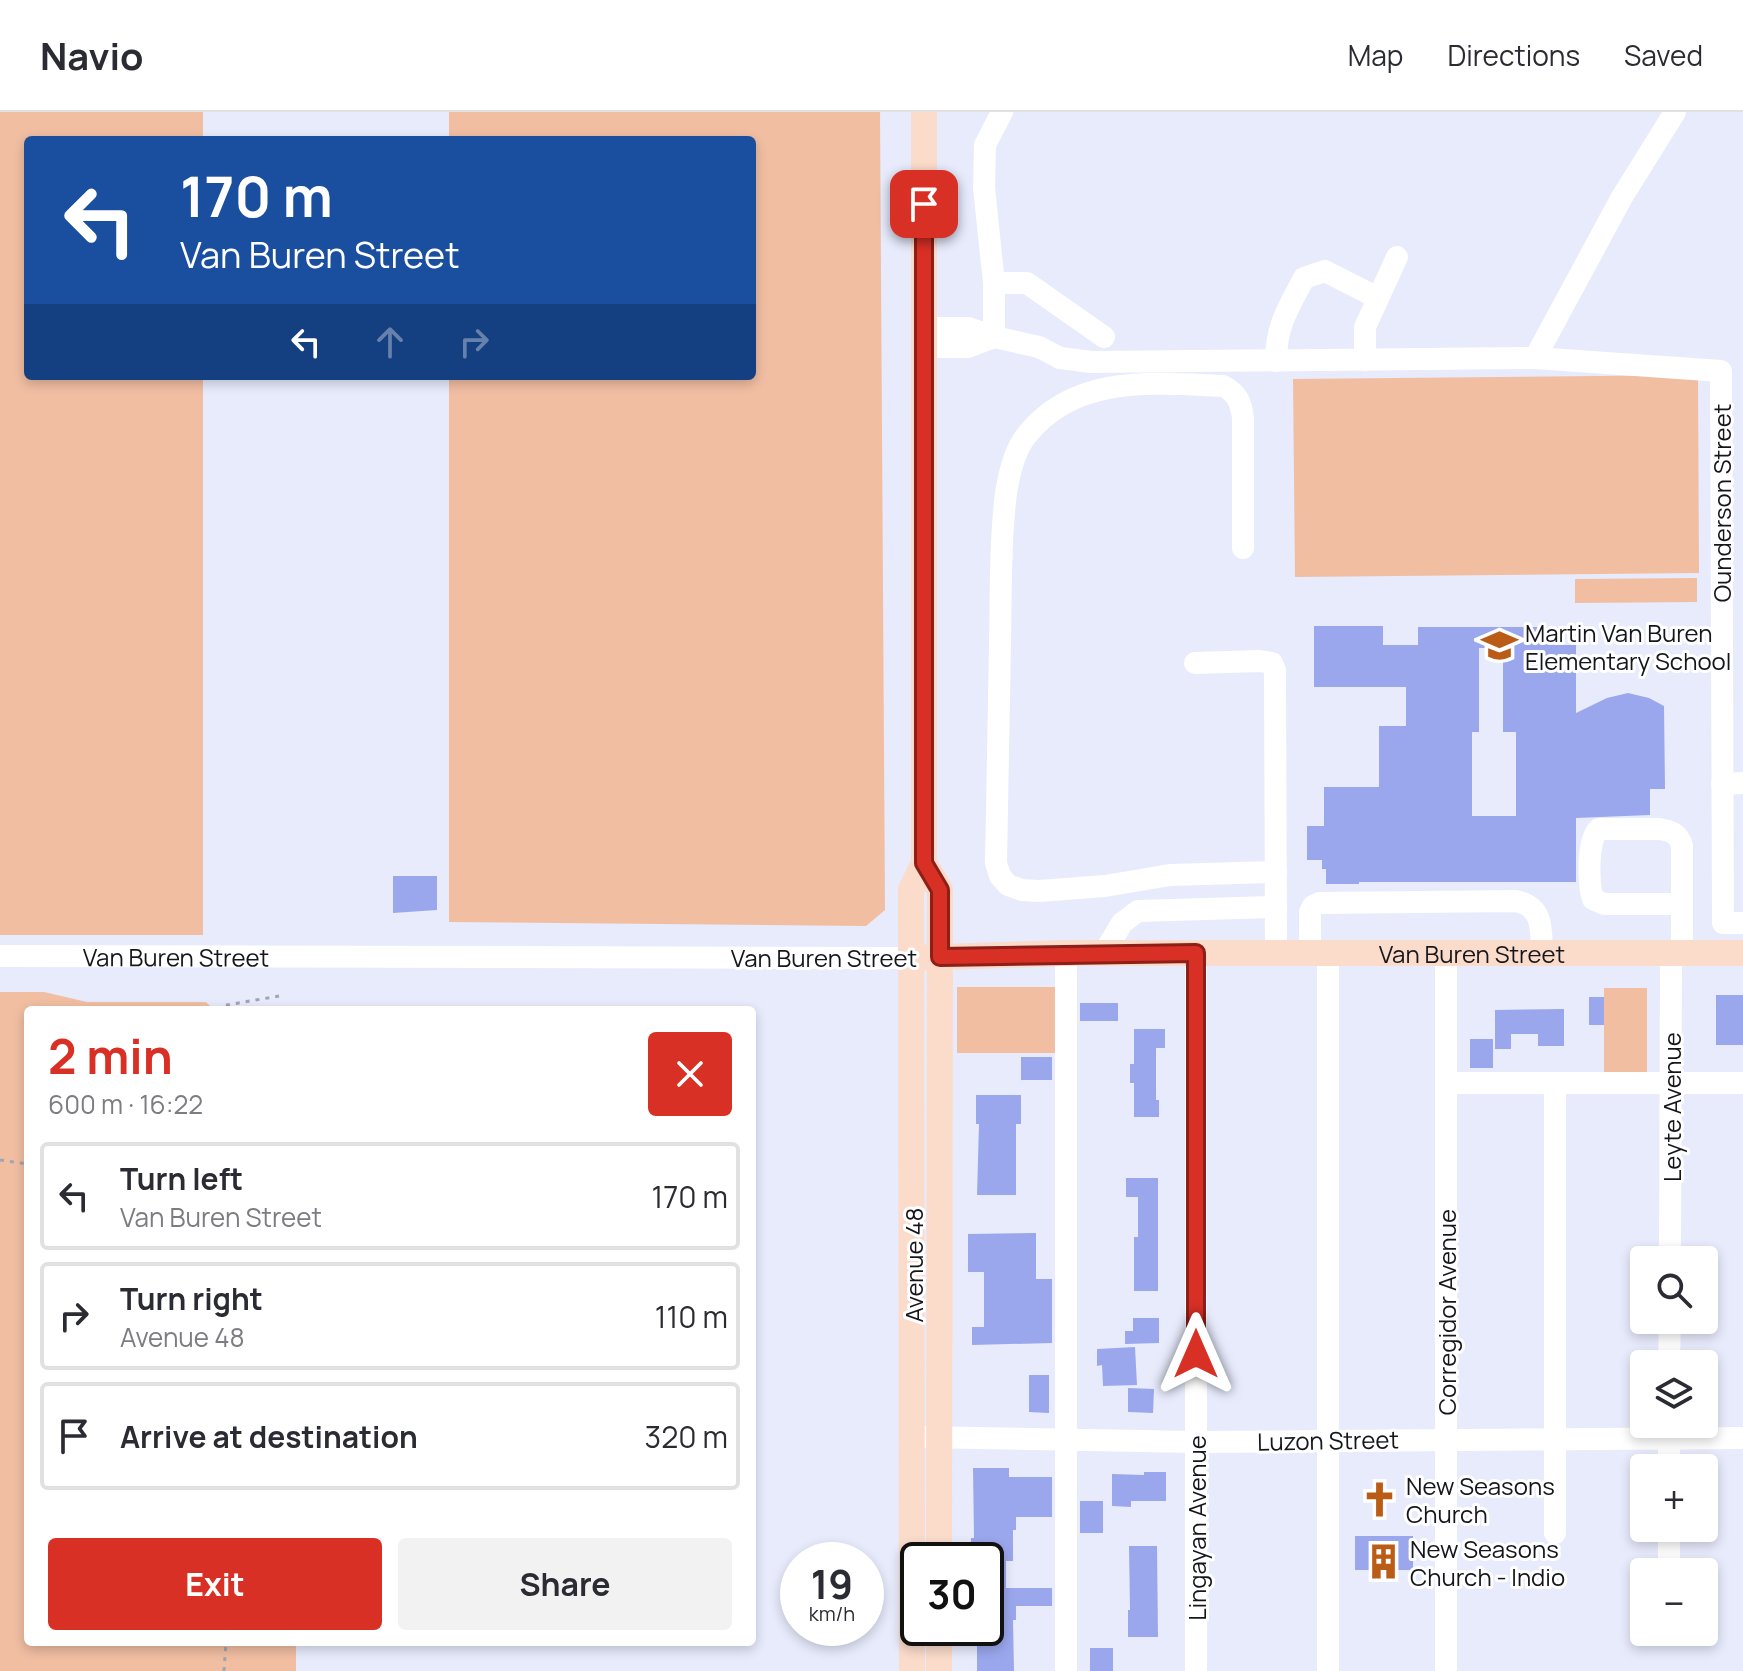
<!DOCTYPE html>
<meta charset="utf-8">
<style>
body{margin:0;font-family:Manrope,sans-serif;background:#f2f2f3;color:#2b2b33;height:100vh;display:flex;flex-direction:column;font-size:30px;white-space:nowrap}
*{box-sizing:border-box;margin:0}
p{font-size:26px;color:#7c7c81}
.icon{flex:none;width:44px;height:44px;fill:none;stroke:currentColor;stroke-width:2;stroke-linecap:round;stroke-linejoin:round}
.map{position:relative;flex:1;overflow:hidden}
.sheet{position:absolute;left:24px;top:894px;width:732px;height:640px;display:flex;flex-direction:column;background:#fff;border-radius:8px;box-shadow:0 4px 12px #0003}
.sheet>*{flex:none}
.guide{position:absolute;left:24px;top:24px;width:732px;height:244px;border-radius:8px;box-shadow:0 4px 12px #0003;background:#1a4fa0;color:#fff;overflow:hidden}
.fabs{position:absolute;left:1630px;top:1134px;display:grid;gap:16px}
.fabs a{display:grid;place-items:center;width:88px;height:88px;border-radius:8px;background:#fff;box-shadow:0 4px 12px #0003;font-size:40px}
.speed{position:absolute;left:780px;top:1430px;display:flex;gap:16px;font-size:40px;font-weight:700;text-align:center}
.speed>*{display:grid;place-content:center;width:104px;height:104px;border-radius:50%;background:#fff;box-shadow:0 4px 12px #0003;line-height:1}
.speed small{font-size:20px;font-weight:400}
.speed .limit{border:4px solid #111;border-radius:12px;background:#fff;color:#111}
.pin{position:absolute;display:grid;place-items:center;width:68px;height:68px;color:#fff;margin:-34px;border-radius:16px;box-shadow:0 4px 12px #0006}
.me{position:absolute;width:88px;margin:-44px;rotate:0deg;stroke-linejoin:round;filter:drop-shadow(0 0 6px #0008)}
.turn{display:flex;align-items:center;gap:28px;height:168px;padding:0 24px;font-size:36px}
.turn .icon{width:104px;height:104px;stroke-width:2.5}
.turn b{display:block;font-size:56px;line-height:68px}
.lanes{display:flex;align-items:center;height:76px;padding:0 24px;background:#0003;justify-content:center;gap:40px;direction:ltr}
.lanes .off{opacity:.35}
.round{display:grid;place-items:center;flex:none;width:84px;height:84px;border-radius:8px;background:#f2f2f3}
.overview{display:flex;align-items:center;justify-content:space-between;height:136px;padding:0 24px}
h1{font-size:48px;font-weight:700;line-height:60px;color:#d93025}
.cta{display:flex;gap:16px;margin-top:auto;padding:16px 24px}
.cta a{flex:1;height:92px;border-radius:8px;background:#d93025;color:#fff;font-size:32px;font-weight:700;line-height:92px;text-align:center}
.cta a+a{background:#f2f2f3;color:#2b2b33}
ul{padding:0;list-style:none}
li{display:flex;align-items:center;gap:24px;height:108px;margin:0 16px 12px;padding:0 8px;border:4px solid #e1e1e2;border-radius:8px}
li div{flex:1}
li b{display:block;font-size:30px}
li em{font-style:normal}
header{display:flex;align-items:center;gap:48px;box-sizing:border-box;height:112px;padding:0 40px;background:#fff;border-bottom:2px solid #e1e1e2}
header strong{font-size:38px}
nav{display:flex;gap:44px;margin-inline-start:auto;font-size:28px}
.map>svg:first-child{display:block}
.green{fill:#f1bea2}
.building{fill:#9ba7ed;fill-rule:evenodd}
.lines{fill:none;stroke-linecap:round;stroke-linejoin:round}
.path{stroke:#a1a4b1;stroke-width:3;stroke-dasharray:4 6;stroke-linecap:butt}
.minor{stroke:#fff;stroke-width:22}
.major{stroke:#fbdbca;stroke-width:26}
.route-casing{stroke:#8d1f18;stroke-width:20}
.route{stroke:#d93025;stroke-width:14}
.labels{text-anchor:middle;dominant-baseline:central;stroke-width:6;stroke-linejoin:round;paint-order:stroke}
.street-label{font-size:24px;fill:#15161c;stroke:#fff}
.poi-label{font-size:24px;fill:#15161c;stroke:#fff;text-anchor:start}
</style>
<header>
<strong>Navio</strong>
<nav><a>Map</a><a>Directions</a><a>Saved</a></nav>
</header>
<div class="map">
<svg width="1743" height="1559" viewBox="0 0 1743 1559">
<rect width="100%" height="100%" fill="#e7ebfc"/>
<path class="green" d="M0,0H203V28H28V264H203V823H0Z
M449,0H880L885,798L866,814L449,810V264H752V28H449Z
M1698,263L1699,461L1295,465L1293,267Z
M1697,466V490L1575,491V467Z
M957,875H1059V941H957Z
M1604,876H1647V963H1604Z
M0,880H44L87,890H206L214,898H28V1530H296V1559H0Z"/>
<path class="building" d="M1314,514H1383V533H1418V515H1562V533H1576V601L1607,586L1628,581L1649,586L1664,594L1665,677H1650V703L1576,706V770H1359V772H1326V757H1322V748H1307V714H1324V675H1379V614H1406V575H1314ZM1479,536H1503V620H1516V704H1472V620H1479Z
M393,764H437V798L393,801Z
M1716,883H1743V933H1716Z
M1589,885H1604V913H1589Z
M1080,891H1118V909H1080Z
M1564,897V934H1538V922H1511V937H1495V898Z
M1134,917H1165V936H1156V988H1159V1005H1134V971H1130V952H1134Z
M1470,927H1493V956H1470Z
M1021,945H1052V968H1021Z
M976,983H1021V1012H1016V1083H977L979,1012H976Z
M1126,1066H1158V1179H1134V1125H1138V1085H1126Z
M1036,1121V1167H1052V1231L972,1233V1215H984V1160H968V1122Z
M1133,1206H1159V1231L1125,1232V1219H1133Z
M1135,1235L1137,1273L1103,1274L1102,1253L1097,1254V1237Z
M1029,1263H1049V1301L1029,1300Z
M1128,1276L1154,1277L1153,1301L1128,1300Z
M973,1356H1009V1365H1052V1405H1016V1418H1013V1449H1006V1476H1052V1494H1016V1508H1013L1014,1559H977V1516H986V1448H971V1426H974Z
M1144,1360H1166V1389H1131V1395L1112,1394V1362L1144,1363Z
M1080,1389H1103V1421H1080Z
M1355,1424H1413V1458H1355Z
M1129,1434H1157L1158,1525H1128V1498H1130Z
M1090,1536H1113V1559H1090Z"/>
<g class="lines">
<path class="path" d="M218,898L221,894L279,884
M0,1048L28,1052
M224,1559L226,1530"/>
<g class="minor">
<path d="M994,171H1027L1104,225"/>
<path d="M924,216H968L994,225L1039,235L1060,246L1091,250L1535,246L1721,259L1723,811H1743"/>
<path d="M994,225V171L984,76L985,33L1002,0"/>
<path d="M923,235H968L994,225"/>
<path d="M1535,246L1622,85L1675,0"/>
<path d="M1365,248V215L1397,145"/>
<path d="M1276,249C1276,214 1288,196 1304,166L1325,159L1378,186"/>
<path d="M1243,436V306C1241,290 1237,281 1223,274C1153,271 1074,262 1026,324C1014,339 1009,362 1006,381C1000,430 1001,482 1000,532C999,605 997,678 996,751L1000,764L1008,773L1022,778L1039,779L1105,774L1170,763L1276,760"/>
<path d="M1195,551L1259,549L1272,551L1275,558L1276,841"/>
<path d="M1722,672L1743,671"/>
<path d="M1682,792H1604L1593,787C1588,772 1587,726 1599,717H1660C1672,719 1679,722 1682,734V841"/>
<path d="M1104,841L1122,811L1138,799L1276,795"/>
<path d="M1196,841V1559"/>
<path d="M1446,841V1559"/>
<path d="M1310,842V800L1313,794L1319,791L1516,789C1544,795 1541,818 1542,841"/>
<path id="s1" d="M0,844L912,846"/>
<path d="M1446,971H1743"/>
<path d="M1670,1148L1671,841"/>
<path d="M1669,1252L1670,1208"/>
<path d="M924,1325L1196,1330L1743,1326"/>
<path d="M1669,1356V1313"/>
<path d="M1669,1416V1460"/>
<path d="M1555,1421V971"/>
<path d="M1066,1559V841"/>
<path d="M1328,1559V841"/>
</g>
<g class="major">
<path d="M924,751L940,778L939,1448"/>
<path id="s2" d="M912,846L1066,841H1743"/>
<path d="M939,1516V1559"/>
<path d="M912,1559L911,778L924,751V0"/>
</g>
</g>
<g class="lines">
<defs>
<path id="route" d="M924,92V751L940,778V845L1196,841V1242"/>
</defs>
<use href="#route" class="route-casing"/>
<use href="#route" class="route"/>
</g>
<defs>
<symbol id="school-bare" viewBox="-9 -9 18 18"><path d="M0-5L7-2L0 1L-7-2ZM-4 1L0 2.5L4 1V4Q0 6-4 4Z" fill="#bb5c16" stroke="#fff" stroke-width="2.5" paint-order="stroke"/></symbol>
<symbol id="church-bare" viewBox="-9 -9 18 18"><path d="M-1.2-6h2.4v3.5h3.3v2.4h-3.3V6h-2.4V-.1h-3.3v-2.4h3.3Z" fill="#bb5c16" stroke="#fff" stroke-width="2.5" paint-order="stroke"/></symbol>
<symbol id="building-bare" viewBox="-9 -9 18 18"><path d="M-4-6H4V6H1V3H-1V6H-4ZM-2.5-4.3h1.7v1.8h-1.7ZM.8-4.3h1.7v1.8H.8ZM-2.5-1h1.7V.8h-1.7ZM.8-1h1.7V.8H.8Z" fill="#bb5c16" stroke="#fff" stroke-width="2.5" paint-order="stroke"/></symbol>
</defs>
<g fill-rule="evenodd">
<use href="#school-bare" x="1474" y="508" width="51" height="51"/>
<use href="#church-bare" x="1354" y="1362" width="51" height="51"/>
<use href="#building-bare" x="1358" y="1424" width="51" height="51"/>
</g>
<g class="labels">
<g class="street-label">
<text transform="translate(1721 391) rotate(-90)">Ounderson Street</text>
<text stroke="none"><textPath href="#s2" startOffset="560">Van Buren Street</textPath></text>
<text stroke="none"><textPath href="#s1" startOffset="176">Van Buren Street</textPath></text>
<text x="824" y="845">Van Buren Street</text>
<text transform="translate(1671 995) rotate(-90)">Leyte Avenue</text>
<text transform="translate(913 1153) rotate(-90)">Avenue 48</text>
<text transform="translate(1446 1200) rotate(-90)">Corregidor Avenue</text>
<text transform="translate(1328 1328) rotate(-1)">Luzon Street</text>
<text transform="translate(1196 1416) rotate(-90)">Lingayan Avenue</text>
</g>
<g class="poi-label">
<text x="1525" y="520">Martin Van Buren<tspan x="1525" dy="28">Elementary School</tspan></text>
<text x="1406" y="1373">New Seasons<tspan x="1406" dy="28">Church</tspan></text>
<text x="1410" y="1436">New Seasons<tspan x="1410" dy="28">Church - Indio</tspan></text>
</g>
</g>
</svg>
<div class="fabs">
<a><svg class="icon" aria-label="search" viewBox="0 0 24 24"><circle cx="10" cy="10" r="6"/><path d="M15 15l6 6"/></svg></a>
<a><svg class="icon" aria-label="layers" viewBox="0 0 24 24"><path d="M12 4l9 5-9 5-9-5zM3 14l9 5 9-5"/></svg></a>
<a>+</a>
<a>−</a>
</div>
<div class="speed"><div>19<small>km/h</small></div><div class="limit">30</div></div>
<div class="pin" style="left:924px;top:92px;background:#d93025"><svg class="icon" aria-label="arrive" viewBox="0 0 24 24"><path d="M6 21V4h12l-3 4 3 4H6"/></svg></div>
<svg class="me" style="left:1196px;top:1242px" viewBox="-20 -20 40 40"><path d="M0-17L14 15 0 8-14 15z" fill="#d93025" stroke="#fff" stroke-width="4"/></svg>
<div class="guide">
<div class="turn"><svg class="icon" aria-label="left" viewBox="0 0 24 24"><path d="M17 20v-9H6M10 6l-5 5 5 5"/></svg><div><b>170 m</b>Van Buren Street</div></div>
<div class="lanes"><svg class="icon" aria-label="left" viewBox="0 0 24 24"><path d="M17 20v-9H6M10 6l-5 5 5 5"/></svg><svg class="icon off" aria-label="ahead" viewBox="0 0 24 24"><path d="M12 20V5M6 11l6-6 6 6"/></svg><svg class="icon off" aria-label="right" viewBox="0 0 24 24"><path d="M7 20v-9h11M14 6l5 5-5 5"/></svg></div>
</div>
<section class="sheet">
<div class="overview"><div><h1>2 min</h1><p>600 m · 16:22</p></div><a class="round" style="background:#d93025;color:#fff"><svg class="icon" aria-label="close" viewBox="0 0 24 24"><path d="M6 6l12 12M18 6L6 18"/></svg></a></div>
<ul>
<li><svg class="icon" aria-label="left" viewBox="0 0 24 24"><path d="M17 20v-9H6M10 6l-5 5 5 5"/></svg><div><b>Turn left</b><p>Van Buren Street</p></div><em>170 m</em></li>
<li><svg class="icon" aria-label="right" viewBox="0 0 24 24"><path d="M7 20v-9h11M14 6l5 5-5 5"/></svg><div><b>Turn right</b><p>Avenue 48</p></div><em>110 m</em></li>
<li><svg class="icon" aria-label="arrive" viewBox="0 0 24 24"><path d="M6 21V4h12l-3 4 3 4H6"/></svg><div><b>Arrive at destination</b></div><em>320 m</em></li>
</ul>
<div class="cta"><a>Exit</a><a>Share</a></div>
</section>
</div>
